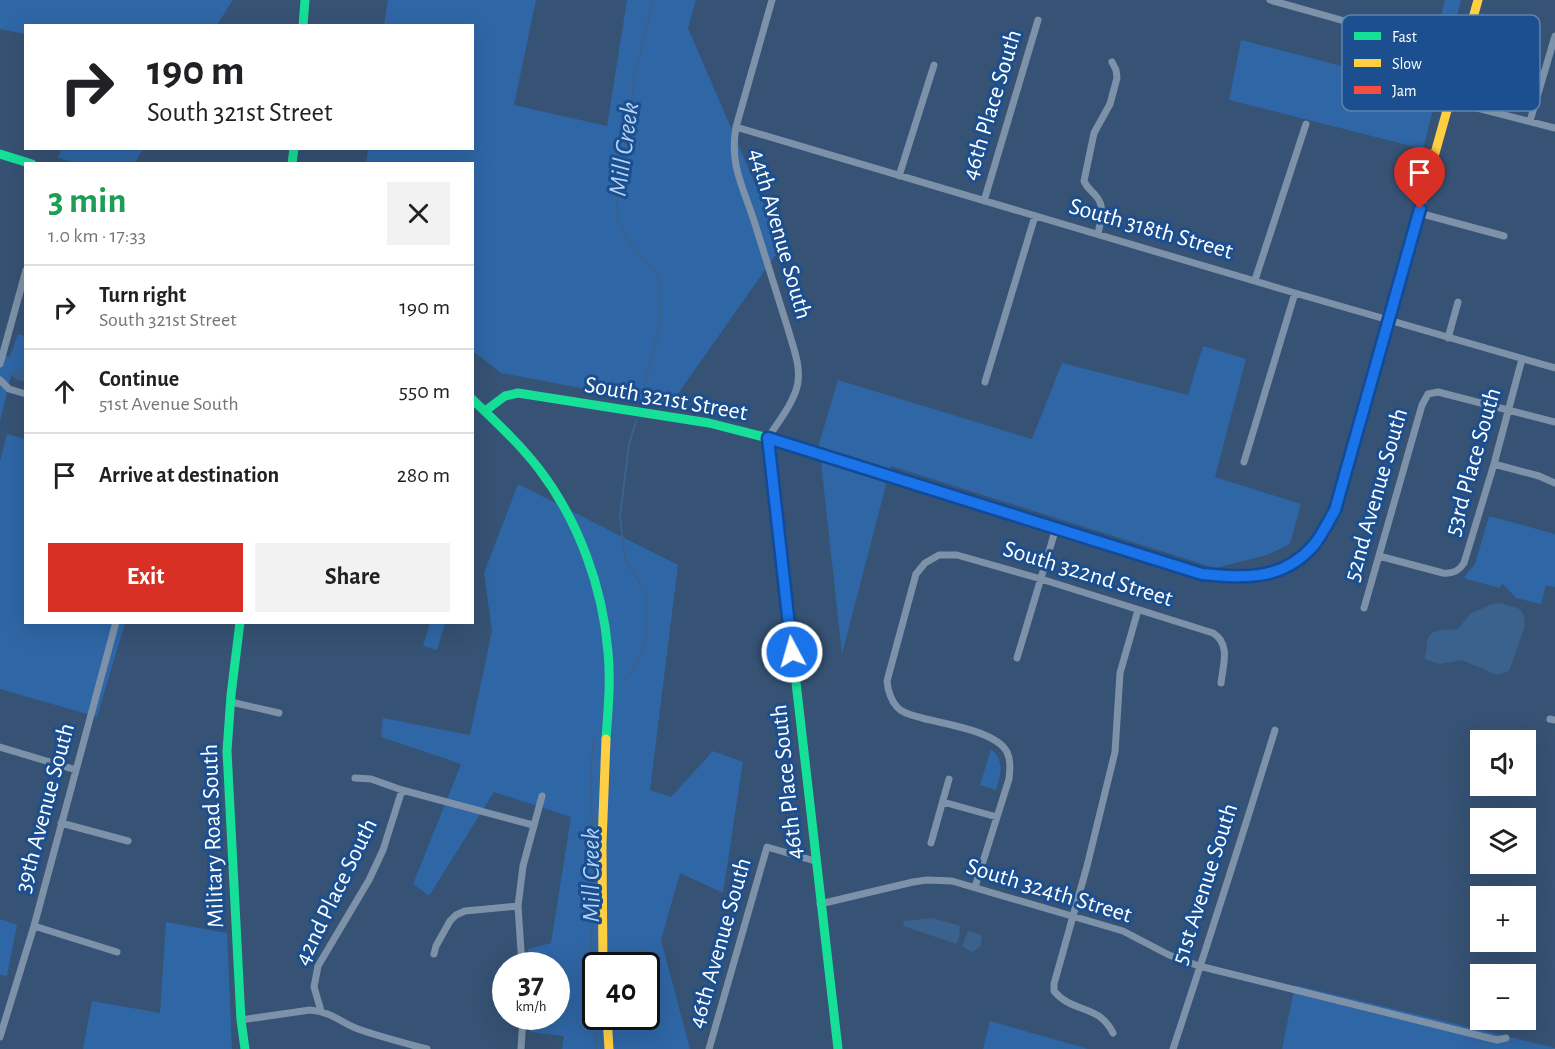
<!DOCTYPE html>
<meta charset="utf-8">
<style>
body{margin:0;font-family:"Alegreya Sans",sans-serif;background:#f2f2f2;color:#202124;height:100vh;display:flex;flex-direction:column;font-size:22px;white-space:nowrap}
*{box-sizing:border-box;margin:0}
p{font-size:20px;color:#757577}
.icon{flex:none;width:33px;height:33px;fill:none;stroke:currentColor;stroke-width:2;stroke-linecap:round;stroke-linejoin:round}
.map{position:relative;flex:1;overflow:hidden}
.details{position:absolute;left:24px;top:162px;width:450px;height:462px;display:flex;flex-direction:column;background:#fff;border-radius:0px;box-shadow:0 6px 24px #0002}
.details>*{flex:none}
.top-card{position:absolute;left:24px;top:24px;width:450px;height:126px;border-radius:0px;box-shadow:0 6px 24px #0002;background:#fff;color:#202124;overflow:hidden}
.fabs{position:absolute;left:1470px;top:730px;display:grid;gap:12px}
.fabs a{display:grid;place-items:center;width:66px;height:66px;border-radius:0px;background:#fff;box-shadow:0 6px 24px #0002;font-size:30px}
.speed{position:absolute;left:492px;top:952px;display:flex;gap:12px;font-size:30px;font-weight:700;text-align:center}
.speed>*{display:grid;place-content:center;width:78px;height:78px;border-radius:50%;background:#fff;box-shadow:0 6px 24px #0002;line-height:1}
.speed small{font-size:15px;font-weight:400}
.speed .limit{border:3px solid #111;border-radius:9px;background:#fff;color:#111}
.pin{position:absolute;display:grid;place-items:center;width:51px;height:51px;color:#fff;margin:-62px -26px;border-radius:50% 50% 50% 0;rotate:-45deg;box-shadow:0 0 6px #0007}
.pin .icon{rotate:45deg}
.me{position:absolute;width:66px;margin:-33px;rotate:354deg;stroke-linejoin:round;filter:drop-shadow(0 0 4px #0008)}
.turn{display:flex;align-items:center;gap:21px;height:126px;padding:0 24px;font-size:27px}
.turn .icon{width:78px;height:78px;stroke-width:2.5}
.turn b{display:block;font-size:42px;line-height:51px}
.round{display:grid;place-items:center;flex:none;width:63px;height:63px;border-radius:0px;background:#f2f2f2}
.summary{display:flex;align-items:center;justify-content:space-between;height:102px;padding:0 24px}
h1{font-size:36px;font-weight:600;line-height:45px;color:#1e9e55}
.cta{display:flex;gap:12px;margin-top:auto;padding:12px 24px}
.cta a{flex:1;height:69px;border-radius:0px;background:#d93025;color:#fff;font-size:24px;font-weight:600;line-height:69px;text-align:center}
.cta a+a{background:#f2f2f2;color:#202124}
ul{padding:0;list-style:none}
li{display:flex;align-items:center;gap:18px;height:84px;padding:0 24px;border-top:2px solid #e0e0e0}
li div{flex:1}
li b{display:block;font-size:22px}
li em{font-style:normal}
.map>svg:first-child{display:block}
.green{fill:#2f66a5;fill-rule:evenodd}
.water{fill:#3b618d}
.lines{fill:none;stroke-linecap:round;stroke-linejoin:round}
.stream{stroke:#3b618d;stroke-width:2}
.street{stroke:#7d92a8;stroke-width:7}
.fast{stroke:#16e098;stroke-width:9}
.slow{stroke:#ffcf43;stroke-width:9}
.jam{stroke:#f24e42;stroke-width:9}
.route-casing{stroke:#114b97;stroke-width:15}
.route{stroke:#1a73e8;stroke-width:10}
.labels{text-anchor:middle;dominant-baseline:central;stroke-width:6;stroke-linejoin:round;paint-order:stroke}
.street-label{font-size:24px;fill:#fff;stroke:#1b4f8f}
.water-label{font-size:26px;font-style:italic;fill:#b5d3f5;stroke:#1b4f8f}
.key{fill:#1b4f8f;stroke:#5f84b1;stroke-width:1.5}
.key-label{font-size:16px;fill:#fff}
</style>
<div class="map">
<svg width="1555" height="1049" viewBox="0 0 1555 1049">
<rect width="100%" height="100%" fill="#365274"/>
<path class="green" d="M0,0H233L217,25L26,26L25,34L0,29Z
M388,0H536L514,105L607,126L627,0H696L688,28L782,246L670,405L501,373L473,351L472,164H366L368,149L472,148V26L384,25Z
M1445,0H1461L1423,149L1229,100L1241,40L1412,84L1430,60Z
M61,149V148L143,149L134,164L78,163L58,158Z
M18,334L25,336V371L11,376L0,421V354L10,357Z
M1203,346L1246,359L1215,477L1301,504L1290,544L1267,555L1215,568L891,466L842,654L819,444L838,380L1032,439L1062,363L1188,395Z
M7,434L25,439L26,622L125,623L97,717L0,689V461Z
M518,484L678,565L650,790L671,797L713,751L743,762L723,893L680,873L661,940L690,1049H562L564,1036L530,1032L532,1017H556V966H529L528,949L551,943L571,817L494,792L429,896L413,884L461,764L381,737L383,718L470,735L492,631L484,573ZM596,966H646V1017H596Z
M1489,516L1555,534V587L1546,585L1541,604L1516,598L1502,583L1500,588L1466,579L1464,577L1475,564Z
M430,623H445L437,650L423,646Z
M991,749C1005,762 1001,773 996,790L980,785Z
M0,919L17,925L7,976L0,975Z
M166,922L227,933L232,1049H83L92,1001L160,1013Z
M1295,985L1555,1048V1049H1282Z
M990,1021L1088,1049H983Z"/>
<path class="water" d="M25,368V382L18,380L8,374Z
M1500,603L1520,609L1524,616L1525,626L1509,671L1497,675L1462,660L1440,664L1427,660L1424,657C1427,651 1426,648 1427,642C1430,626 1447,631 1458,629L1470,614L1492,604Z
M933,918L960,926L959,938L956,944L903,926L904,921Z
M968,931L981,935L982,938L980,947L972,952L962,946Z"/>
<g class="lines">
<path class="stream" d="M642,393L655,345L661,313L659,276L630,243L620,225L616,210L632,111L634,78L653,0
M625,681L642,654L645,646L647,594L625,560L620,516L629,445L636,421
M595,738L592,749L591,787L593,857L591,959L597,1049"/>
<path class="street" d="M1270,0L1380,31
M1450,101L1555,128
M1530,121L1555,36
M736,127L1295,293L1555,368
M899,176L934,65
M984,201L1038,20
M1419,213L1504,236
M1098,234C1100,222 1106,207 1096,196C1091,190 1087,188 1084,181L1094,133L1110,104L1117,78L1116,70L1112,62
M1255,280L1306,124
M1448,338L1458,302
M0,364L26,270
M0,380L9,389L26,394
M985,382L1035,216
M768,438C778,422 792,405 797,387C802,368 793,347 788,329C777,294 766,259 755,224C744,188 729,166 736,127L772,0
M1244,462L1295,293
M1494,464L1539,476L1555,483
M1379,556L1443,573C1453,574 1459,571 1464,563L1494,464L1522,359
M1364,608L1422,405L1428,394L1438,392L1555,422
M1017,658L1056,528
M231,702L279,713
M1550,719L1555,720
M0,747L76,770
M355,778L371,779L402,790L533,825
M943,802L997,817
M61,823L128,841
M931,843L949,779
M975,887L1009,779C1010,770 1011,761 1007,752C996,731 944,724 922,718C913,715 903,714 897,707C890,699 888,691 887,681L916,574L925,563L939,555H957L1041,579L1213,633C1231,644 1223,665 1221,683
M820,904L913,882L927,880L952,881L1123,931L1169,955L1199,966L1497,1040L1506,1038
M34,926L117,952
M434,954L436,946L450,921L456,915L465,911L518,906
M522,966L518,906L523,866L542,796
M321,1011L314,987L318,966L369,880L383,850L402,790
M241,1020L310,1010C333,1012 339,1022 358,1029C381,1037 404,1043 427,1049
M1113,1033C1098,1003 1073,1014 1054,991V984L1087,866L1115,752L1120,673L1138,610
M0,1037L34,926L116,622
M521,1049L523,1017
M709,1049L767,847L815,861
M1173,1049C1208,943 1242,837 1275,730"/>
<path class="fast" d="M303,26L305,0
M0,154L32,164
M292,164L294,148
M472,399C495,421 519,443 539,469C578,520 603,587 608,652C611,681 608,710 606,739
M485,411L505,396L518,393L709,423L768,438L944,493
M768,438L838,1049
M1087,538C1146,557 1244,602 1300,558C1316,546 1325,527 1335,510L1403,267
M240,622L231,695L227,751L241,1020L245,1049"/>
<path class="slow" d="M1403,267L1478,0
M603,966L602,844L606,739
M607,1017L609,1049"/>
<path class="jam" d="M944,493L1087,538"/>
</g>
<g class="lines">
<defs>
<path id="route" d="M792,652L768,438L1202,574C1244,578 1282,581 1313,546C1322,535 1328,522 1335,510L1420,209"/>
</defs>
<use href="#route" class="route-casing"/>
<use href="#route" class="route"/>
</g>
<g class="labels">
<g class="street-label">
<text transform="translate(992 105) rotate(-73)">46th Place South</text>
<text transform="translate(1151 229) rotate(16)">South 318th Street</text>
<text transform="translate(780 234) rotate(74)">44th Avenue South</text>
<text transform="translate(666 399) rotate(10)">South 321st Street</text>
<text transform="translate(1473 462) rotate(-74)">53rd Place South</text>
<text transform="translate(1376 495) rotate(-74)">52nd Avenue South</text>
<text transform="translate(1088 574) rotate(17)">South 322nd Street</text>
<text transform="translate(787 782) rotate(-96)">46th Place South</text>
<text transform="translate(45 808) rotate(-75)">39th Avenue South</text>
<text transform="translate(213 836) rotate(-92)">Military Road South</text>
<text transform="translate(1205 884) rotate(-72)">51st Avenue South</text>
<text transform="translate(1049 891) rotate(17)">South 324th Street</text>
<text transform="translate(336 892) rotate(-64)">42nd Place South</text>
<text transform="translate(720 943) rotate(-74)">46th Avenue South</text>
</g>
<g class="water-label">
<text transform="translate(624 149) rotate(-82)">Mill Creek</text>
<text transform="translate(591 875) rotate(-90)">Mill Creek</text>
</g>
</g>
<rect x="1342" y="15" width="198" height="96" rx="9" class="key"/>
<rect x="1354" y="32" width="27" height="8" fill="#16e098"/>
<rect x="1354" y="59" width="27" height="8" fill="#ffcf43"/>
<rect x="1354" y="86" width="27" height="8" fill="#f24e42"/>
<g class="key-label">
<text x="1392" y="42">Fast</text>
<text x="1392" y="69">Slow</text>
<text x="1392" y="96">Jam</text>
</g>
</svg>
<div class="fabs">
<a><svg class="icon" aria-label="sound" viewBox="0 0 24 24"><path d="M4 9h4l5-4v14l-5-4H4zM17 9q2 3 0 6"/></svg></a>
<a><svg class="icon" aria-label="layers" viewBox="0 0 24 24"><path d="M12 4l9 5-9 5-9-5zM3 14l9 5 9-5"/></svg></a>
<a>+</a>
<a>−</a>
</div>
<div class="speed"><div>37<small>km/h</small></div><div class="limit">40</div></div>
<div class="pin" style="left:1420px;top:209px;background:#d93025"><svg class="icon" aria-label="arrive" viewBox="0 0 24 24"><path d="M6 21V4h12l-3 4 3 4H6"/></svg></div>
<svg class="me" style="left:792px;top:652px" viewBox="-20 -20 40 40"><circle r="17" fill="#1a73e8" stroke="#fff" stroke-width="3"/><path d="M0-11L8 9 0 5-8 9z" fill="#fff"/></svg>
<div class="top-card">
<div class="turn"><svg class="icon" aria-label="right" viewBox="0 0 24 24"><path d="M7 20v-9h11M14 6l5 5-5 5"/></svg><div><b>190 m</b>South 321st Street</div></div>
</div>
<section class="details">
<div class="summary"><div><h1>3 min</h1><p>1.0 km · 17:33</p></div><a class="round"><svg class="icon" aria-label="close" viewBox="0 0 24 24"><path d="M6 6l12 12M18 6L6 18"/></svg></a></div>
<ul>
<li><svg class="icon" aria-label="right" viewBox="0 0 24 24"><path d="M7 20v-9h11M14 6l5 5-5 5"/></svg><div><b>Turn right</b><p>South 321st Street</p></div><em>190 m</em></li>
<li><svg class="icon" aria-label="ahead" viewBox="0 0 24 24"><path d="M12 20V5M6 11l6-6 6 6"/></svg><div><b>Continue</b><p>51st Avenue South</p></div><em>550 m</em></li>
<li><svg class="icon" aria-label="arrive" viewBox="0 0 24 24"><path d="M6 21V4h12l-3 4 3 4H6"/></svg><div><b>Arrive at destination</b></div><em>280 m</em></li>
</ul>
<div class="cta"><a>Exit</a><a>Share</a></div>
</section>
</div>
